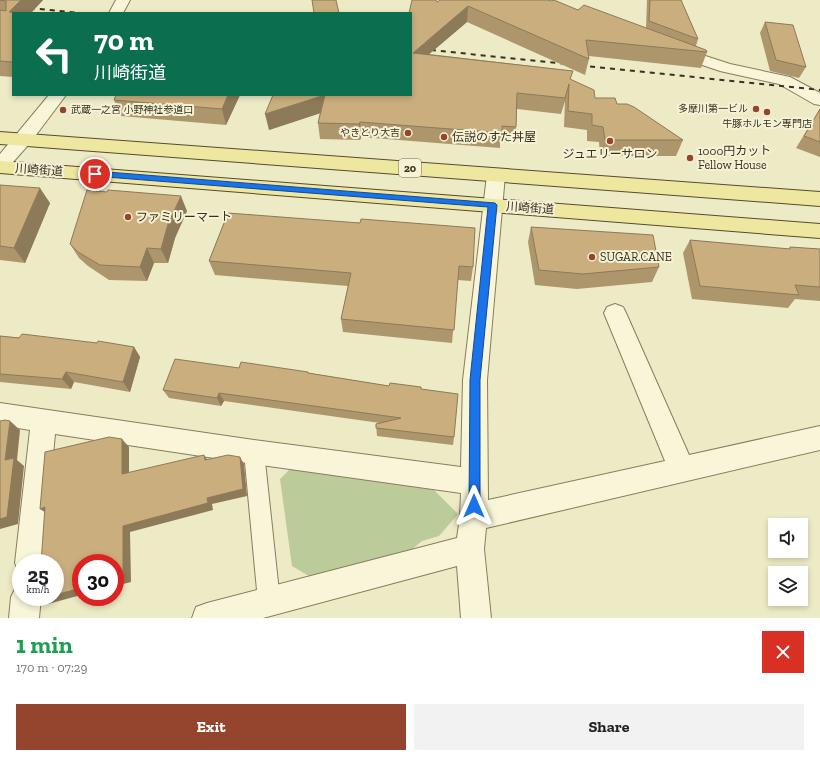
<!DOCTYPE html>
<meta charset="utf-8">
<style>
body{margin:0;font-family:"Zilla Slab","Noto Sans JP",serif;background:#f2f2f2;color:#202124;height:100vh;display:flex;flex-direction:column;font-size:15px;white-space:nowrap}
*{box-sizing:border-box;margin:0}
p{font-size:13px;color:#757577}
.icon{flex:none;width:22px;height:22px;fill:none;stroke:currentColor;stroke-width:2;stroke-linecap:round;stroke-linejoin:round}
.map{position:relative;height:618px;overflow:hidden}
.sheet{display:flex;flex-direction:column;background:#fff;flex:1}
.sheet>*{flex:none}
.guide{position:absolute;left:12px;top:12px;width:400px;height:84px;border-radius:0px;box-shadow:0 2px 6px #0003;background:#0b6e4f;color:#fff;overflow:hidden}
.buttons{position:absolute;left:768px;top:518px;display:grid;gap:8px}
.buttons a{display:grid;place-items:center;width:40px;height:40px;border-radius:0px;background:#fff;box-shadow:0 2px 6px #0003;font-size:20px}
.speed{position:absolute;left:12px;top:554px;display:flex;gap:8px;font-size:20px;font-weight:700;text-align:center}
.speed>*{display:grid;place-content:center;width:52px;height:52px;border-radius:50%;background:#fff;box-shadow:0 2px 6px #0003;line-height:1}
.speed small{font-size:10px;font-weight:400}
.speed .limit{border:6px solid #d22;background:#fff;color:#111}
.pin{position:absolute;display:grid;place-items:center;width:34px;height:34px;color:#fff;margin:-17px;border:2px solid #fff;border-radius:50%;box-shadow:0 1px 4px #0007}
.me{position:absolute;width:44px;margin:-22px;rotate:0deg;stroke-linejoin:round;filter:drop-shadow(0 0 3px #0008)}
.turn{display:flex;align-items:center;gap:14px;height:84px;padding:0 16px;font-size:18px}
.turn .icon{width:52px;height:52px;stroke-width:2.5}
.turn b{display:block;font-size:28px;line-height:34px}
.round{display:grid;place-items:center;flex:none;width:42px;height:42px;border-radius:0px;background:#f2f2f2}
.headline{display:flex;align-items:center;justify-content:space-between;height:68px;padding:0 16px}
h1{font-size:24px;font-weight:800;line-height:30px;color:#1e9e55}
.primary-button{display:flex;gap:8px;margin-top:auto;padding:8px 16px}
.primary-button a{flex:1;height:46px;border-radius:0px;background:#95442e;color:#fff;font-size:16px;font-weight:800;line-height:46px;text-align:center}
.primary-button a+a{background:#f2f2f2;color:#202124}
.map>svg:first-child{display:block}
.green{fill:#bbcb9a}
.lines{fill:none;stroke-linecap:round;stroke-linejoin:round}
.lane-casing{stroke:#887d5c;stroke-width:2}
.street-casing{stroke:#887d5c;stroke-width:2}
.primary-casing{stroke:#564a30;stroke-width:2}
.lane{fill:#f8f5d9;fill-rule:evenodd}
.street{fill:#f8f5d9;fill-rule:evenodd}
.primary{fill:#eee7a0;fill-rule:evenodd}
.rail{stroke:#393120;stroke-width:2;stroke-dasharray:5 5;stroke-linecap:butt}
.wall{fill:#ae966c}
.shaded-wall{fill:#8d7a58}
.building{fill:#caae7d;stroke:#8d7a58}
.route{fill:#1a73e8;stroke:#114b97}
.poi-dot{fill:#95442e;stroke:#f5f2d6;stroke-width:1.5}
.labels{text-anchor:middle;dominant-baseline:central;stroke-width:4;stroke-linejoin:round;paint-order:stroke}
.far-poi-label{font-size:10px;fill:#393120;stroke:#f5f2d6;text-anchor:end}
.shield{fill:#f5f2d6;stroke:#716b57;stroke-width:1}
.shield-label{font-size:11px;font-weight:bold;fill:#393120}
.poi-label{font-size:12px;fill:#393120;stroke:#f5f2d6;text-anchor:start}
.street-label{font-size:12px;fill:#393120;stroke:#f5f2d6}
</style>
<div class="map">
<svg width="820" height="618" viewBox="0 0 820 618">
<rect width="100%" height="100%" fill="#edeac6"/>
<path class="green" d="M291,468L434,490L458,514L439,536L422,541L410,551L309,576L292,566L280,479Z"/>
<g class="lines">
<defs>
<path id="lane" d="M254,443L261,445L264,452L280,601L277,609L269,612L261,609L258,601L244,452L247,445Z"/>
<path id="street" d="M116,0H130L123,13H109Z
M675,46L730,64L790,77L820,93V105L814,104L779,84L720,71L670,54L667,51L670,48Z
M49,95H66L30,143L6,170L0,172V154Z
M496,169L503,171L505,175L487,380L488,500L665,461L604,313L607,307L615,304L623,307L626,313L689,455L820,426V450L486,528L484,549L491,618H461L457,566L263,618H192L196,607L207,603L457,538L460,517L461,493L254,464L55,434L43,563H21V574L19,573L15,563L30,430L0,425V403L254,440L461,467L463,380L487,175L489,171Z
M21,584V597H41L39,618H9L11,597L16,587Z"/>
<path id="primary" d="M0,132L820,192V206L0,144Z
M0,161L820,224V238L0,173Z"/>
</defs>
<use href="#lane" class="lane-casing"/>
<use href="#street" class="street-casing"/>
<use href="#primary" class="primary-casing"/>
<use href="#lane" class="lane"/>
<use href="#street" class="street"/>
<use href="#primary" class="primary"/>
<path class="rail" d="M0,5L79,13
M411,48L820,90"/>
</g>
<path class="wall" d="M0,0H43L31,13H13V77L0,76Z
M647,0H681L698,39L696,46L707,52L701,68L589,56V59L585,75L467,22L429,54L573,71L570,80L595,98L617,104L683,140L676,156H600L599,142L587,141V130L564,127L565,100L561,114L517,109L516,127L513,143L500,142V148L361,137L360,140L320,139L318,123L320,113L269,130L273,95H411L437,2L551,1L578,10L646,28Z
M765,22L806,67L799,78L770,71L760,33Z
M240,95L226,125L121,116L114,100Z
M820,109V157L796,148Z
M0,185L50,203L25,263L0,260Z
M187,211L175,238L168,263H154L147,281L109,280L88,266L79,258L70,244Z
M228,213L473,267L471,281L458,280L452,343L343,332L341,319L348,286L215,275L209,261Z
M531,227L659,267L652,282L577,289L535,285L528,242Z
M690,240L789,249L790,247L820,249V301L795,299L788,308L692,299L683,253Z
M0,336L134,347L140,357L130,392L74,382L71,389L0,382Z
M239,368L308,372L309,373L389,386L421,389L454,437L453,445L377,436L376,424L380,423L224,401L221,406L169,398L163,390Z"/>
<path class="shaded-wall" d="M21,0H43L31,13H13L9,12Z
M468,6L467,22L413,68V53Z
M569,84L565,100L561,114L565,98Z
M228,95H240L226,125L222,109Z
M325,95L327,111L269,130L265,114Z
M360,122L361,137L360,140L359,124Z
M40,188L50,203L25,263L14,248Z
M181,196L187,211L175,238L168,263L161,249L168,224Z
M147,248L154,263L147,281L140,267Z
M134,347L140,357L130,392L123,382Z
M66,372L74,382L71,389L62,379Z
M219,393L224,401L221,406L217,398Z
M10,421L20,430L17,460L24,466L18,524L0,529V519L5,460Z
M122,439L129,447V481L122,474Z
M204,455L209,462L205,460Z
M240,457L244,464L247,496L212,504L213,510L130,532L131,582L115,586V579L123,526L207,498Z
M45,507L49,515L40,509Z
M81,588V595L48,604L38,599L47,597H55V595Z"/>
<path class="building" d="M0,0H21L9,12L20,13H13V62L0,61V10L6,11V1Z
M312,0H336L339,13H314Z
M412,0H436L437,2L440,0H548L551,1L554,0L578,10L584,5L706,50L707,52L586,40L589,59L468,6L413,53L573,71L570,79L594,90L595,98H615L617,104H627L634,107L683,140H605L603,127L592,125V114L568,111L569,84L565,98L517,93L516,127L502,126V133L360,122L359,124L318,123L325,95L265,114L273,95H411V13H409Z
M650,0H681L698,39L649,21Z
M765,22L793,25L806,67L776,60Z
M116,95H228L222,109L114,100Z
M820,109V142L804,136Z
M0,185L40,188L14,248L0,246Z
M87,190L107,192L108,190L181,196L168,224L161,249L147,248L140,267L100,265L78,252L70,244Z
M228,213L360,223L361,219L475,228L473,267L459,266L454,330L341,319L351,273L209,261Z
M531,227L653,235L659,267L583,274L539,270Z
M690,240L790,249V247L820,249V287L795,285L799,295L700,286Z
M22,334L97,343L98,341L134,347L123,382L66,372L62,379L0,374V336L19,338Z
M175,359L239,368L241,362L308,372V373L389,386L390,383L421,387V389L458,394L454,437L376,428V424L401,418L219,393L217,398L163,390Z
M5,420L10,421L5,460L14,458L7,517L0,519V421Z
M109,437L122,439V474L204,455L205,460L228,455L240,457L243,489L207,498L208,503L123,526V577L115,579V563H81V588L55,595V563H41L45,507L40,509L45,452Z
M38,597H47L38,599Z"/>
<path class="route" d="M95,171L495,203L497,205L480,380V506L478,509L474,511L470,509L469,506L470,380L488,207L93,176L91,174Z"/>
<g class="poi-dot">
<circle cx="756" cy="109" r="4"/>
<circle cx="63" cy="110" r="4"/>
<circle cx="767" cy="112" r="4"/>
<circle cx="408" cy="133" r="4"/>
<circle cx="444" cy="137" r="4"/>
<circle cx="610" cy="141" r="4"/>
<circle cx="690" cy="158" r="4"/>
<circle cx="128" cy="217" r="4"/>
<circle cx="592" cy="257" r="4"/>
</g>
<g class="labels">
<g class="far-poi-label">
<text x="748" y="109">多摩川第一ビル</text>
<text x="71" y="110" text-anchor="start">武蔵一之宮 小野神社参道口</text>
<text x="767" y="124" text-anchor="middle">牛豚ホルモン専門店</text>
<text x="400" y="133">やきとり大吉</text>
</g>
<rect class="shield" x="399" y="159" width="22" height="18" rx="3"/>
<g class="shield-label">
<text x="410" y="168">20</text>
</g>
<g class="poi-label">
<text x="452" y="137">伝説のすた丼屋</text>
<text x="698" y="151">1000円カット<tspan x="698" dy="14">Fellow House</tspan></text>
<text x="610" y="154" text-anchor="middle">ジュエリーサロン</text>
<text x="136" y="217">ファミリーマート</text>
<text x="600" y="257">SUGAR.CANE</text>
</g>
<g class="street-label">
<text transform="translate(39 170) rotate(4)">川崎街道</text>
<text transform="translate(530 208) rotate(4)">川崎街道</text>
</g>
</g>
</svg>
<div class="buttons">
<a><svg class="icon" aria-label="sound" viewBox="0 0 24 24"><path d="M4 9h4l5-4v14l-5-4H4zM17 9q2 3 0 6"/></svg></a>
<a><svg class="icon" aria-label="layers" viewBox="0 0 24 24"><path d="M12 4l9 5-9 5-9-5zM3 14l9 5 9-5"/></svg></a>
</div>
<div class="speed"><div>25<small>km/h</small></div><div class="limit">30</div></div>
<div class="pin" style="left:95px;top:174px;background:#d93025"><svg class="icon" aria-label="arrive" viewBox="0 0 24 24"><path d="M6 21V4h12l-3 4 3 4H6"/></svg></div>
<svg class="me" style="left:474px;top:506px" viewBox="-20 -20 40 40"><path d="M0-17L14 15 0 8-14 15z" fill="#1a73e8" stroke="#fff" stroke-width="4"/></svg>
<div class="guide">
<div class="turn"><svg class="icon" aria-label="left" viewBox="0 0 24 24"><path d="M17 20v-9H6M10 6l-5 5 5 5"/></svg><div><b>70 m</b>川崎街道</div></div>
</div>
</div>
<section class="sheet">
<div class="headline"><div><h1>1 min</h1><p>170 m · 07:29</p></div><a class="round" style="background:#d93025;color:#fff"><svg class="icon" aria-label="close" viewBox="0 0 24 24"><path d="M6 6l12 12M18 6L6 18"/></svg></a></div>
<div class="primary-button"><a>Exit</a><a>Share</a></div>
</section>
